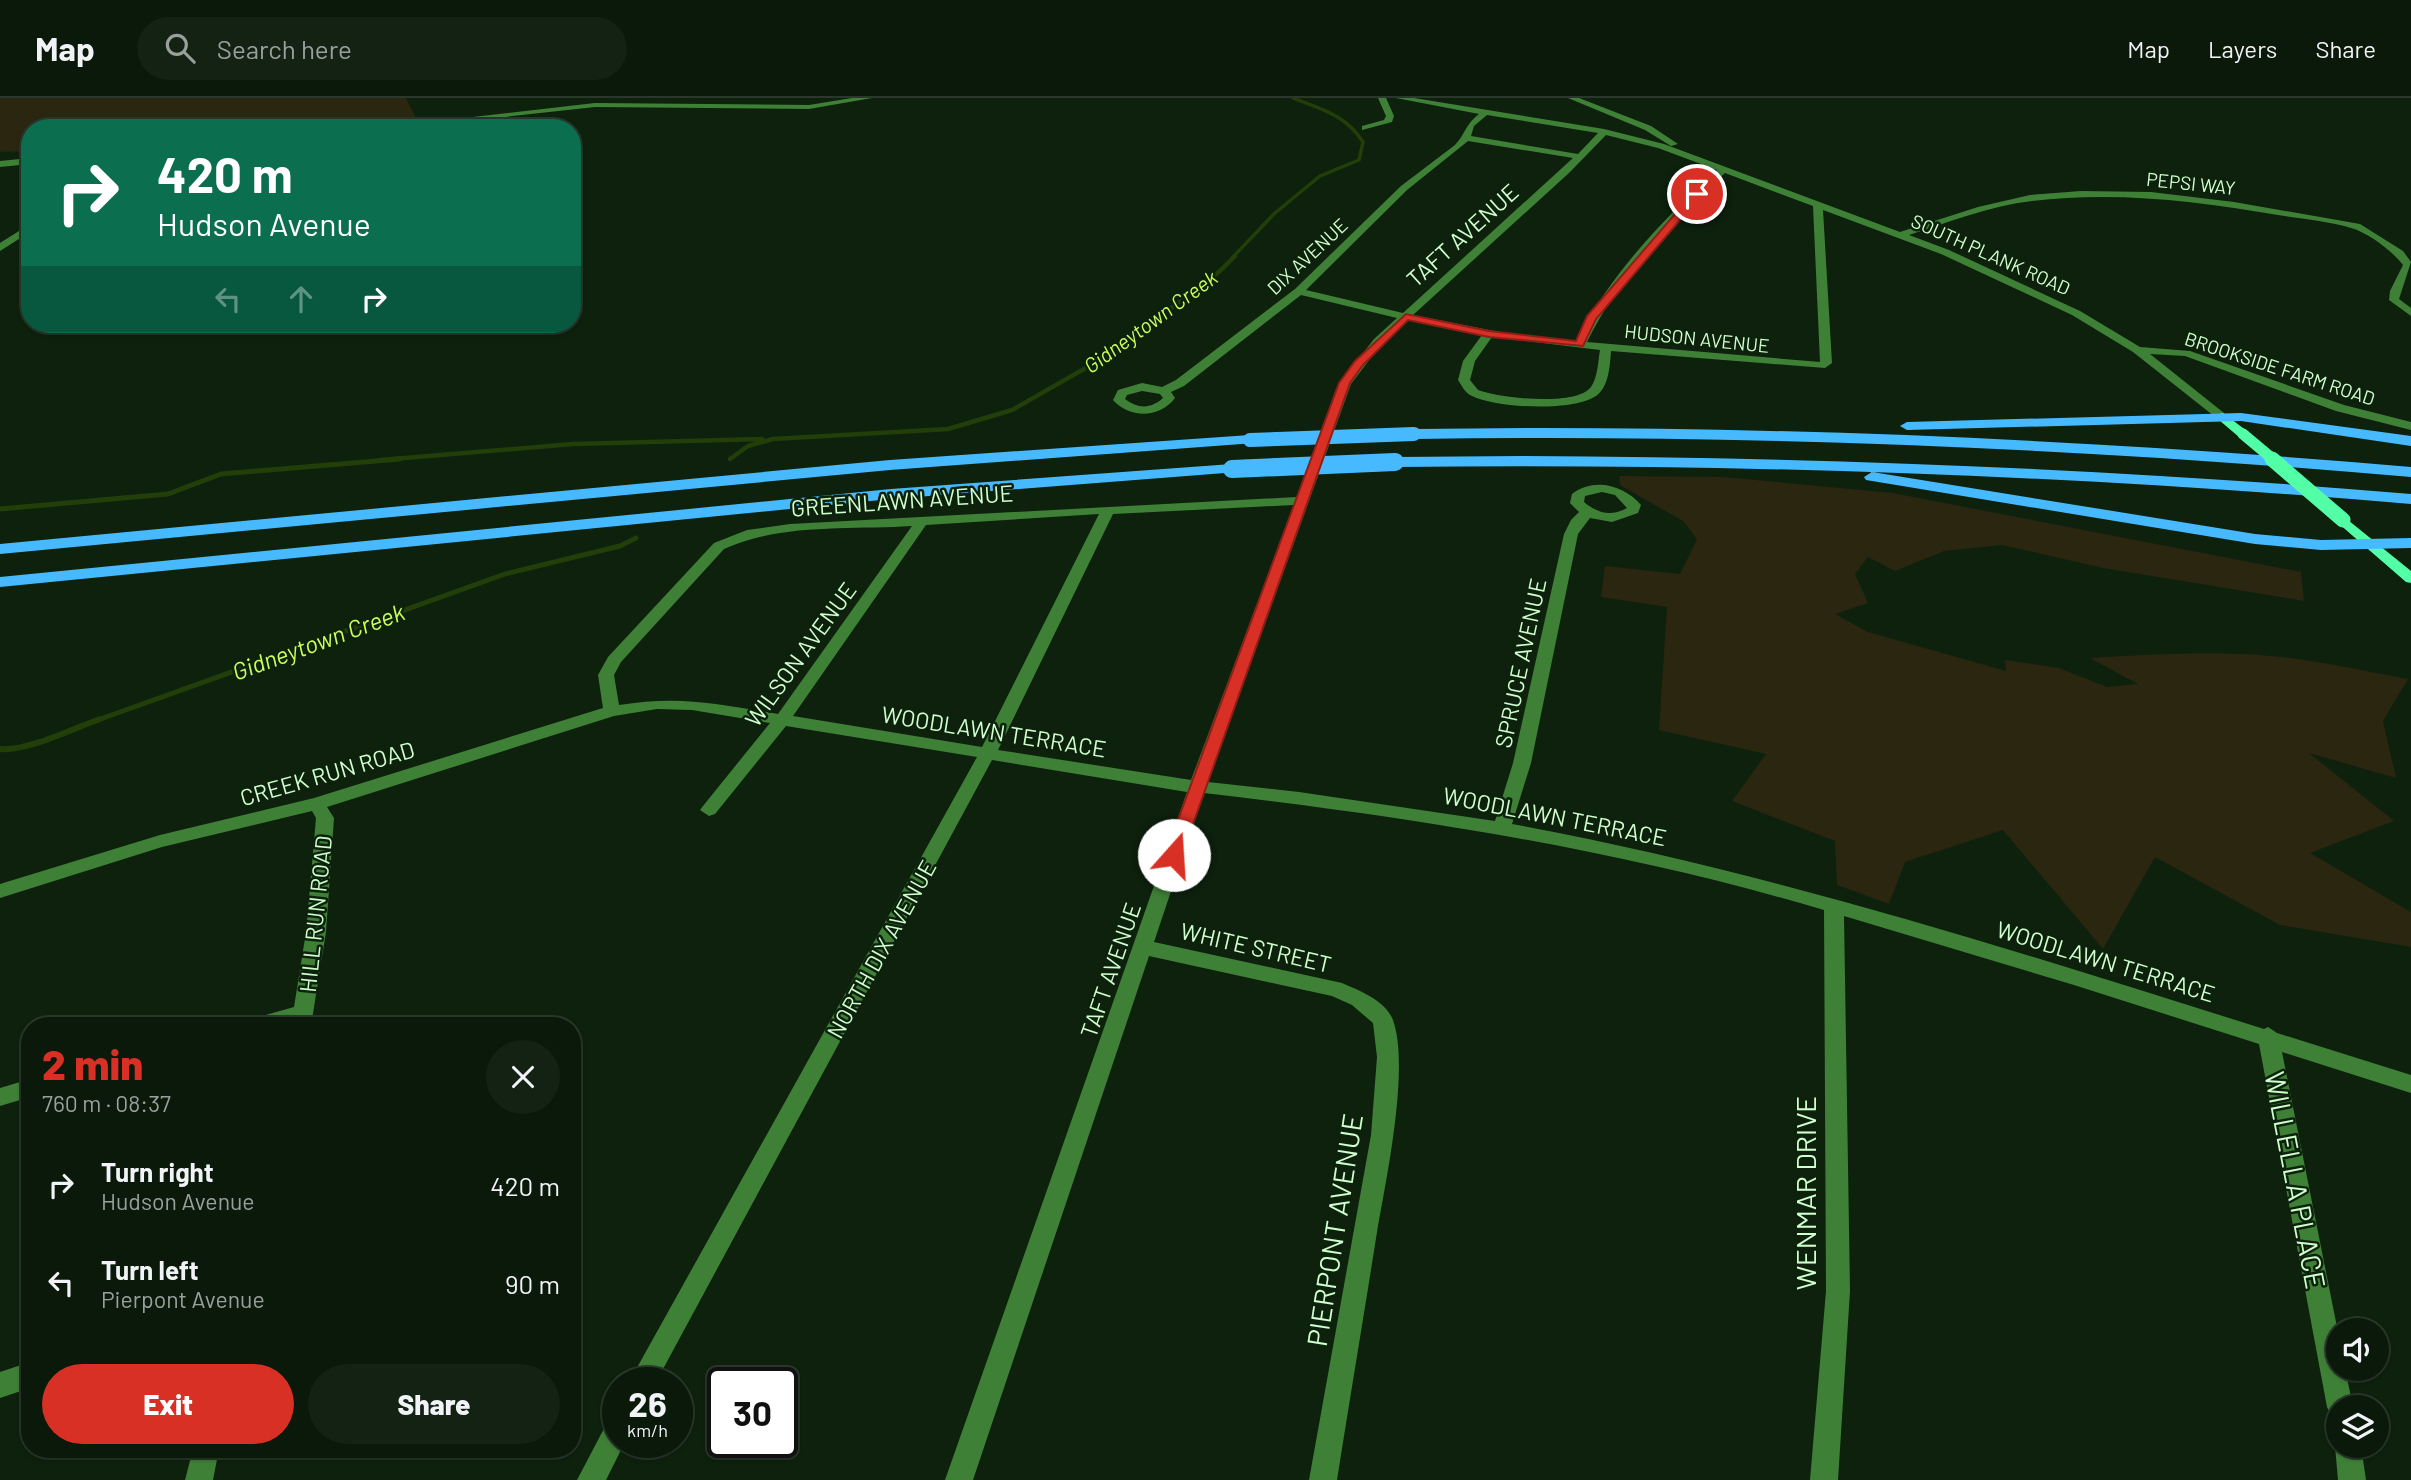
<!DOCTYPE html>
<meta charset="utf-8">
<style>
body{margin:0;font-family:Barlow,sans-serif;background:#132213;color:#f1f3f6;height:100vh;display:flex;flex-direction:column;font-size:26px;white-space:nowrap}
*{box-sizing:border-box;margin:0}
p{font-size:23px;color:#99a09c}
.icon{flex:none;width:38px;height:38px;fill:none;stroke:currentColor;stroke-width:2;stroke-linecap:round;stroke-linejoin:round}
.map{position:relative;flex:1;overflow:hidden}
.drawer{position:absolute;left:21px;top:919px;width:560px;height:441px;display:flex;flex-direction:column;background:#0a190a;border-radius:28px;box-shadow:0 2px 5px #0004,0 0 0 2px #2a382b}
.drawer>*{flex:none}
.top-card{position:absolute;left:21px;top:21px;width:560px;height:214px;border-radius:28px;box-shadow:0 2px 5px #0004,0 0 0 2px #2a382b;background:#0b6e4f;color:#fff;overflow:hidden}
.buttons{position:absolute;left:2326px;top:1220px;display:grid;gap:14px}
.buttons a{display:grid;place-items:center;width:63px;height:63px;border-radius:50%;background:#0a190a;box-shadow:0 2px 5px #0004,0 0 0 2px #2a382b;font-size:35px}
.speed{position:absolute;left:602px;top:1269px;display:flex;gap:14px;font-size:35px;font-weight:700;text-align:center}
.speed>*{display:grid;place-content:center;width:91px;height:91px;border-radius:50%;background:#0a190a;box-shadow:0 2px 5px #0004,0 0 0 2px #2a382b;line-height:1}
.speed small{font-size:18px;font-weight:400}
.speed .limit{border:4px solid #111;border-radius:10px;background:#fff;color:#111}
.pin{position:absolute;display:grid;place-items:center;width:60px;height:60px;color:#fff;margin:-30px;border:4px solid #fff;border-radius:50%;box-shadow:0 2px 7px #0007}
.me{position:absolute;width:77px;margin:-38px;rotate:19deg;stroke-linejoin:round;filter:drop-shadow(0 0 5px #0008)}
.turn{display:flex;align-items:center;gap:24px;height:147px;padding:0 21px;font-size:32px}
.turn .icon{width:91px;height:91px;stroke-width:2.5}
.turn b{display:block;font-size:49px;line-height:60px}
.lanes{display:flex;align-items:center;height:66px;padding:0 21px;background:#0003;justify-content:center;gap:35px;direction:ltr}
.lanes .off{opacity:.35}
.round{display:grid;place-items:center;flex:none;width:74px;height:74px;border-radius:37px;background:#132213}
.headline{display:flex;align-items:center;justify-content:space-between;height:119px;padding:0 21px}
h1{font-size:42px;font-weight:800;line-height:52px;color:#d93025}
.button{display:flex;gap:14px;margin-top:auto;padding:14px 21px}
.button a{flex:1;height:80px;border-radius:42px;background:#d93025;color:#fff;font-size:28px;font-weight:800;line-height:80px;text-align:center}
.button a+a{background:#132213;color:#f1f3f6}
ul{padding:0;list-style:none}
li{display:flex;align-items:center;gap:21px;height:98px;padding:0 21px}
li div{flex:1}
li b{display:block;font-size:26px}
li em{font-style:normal}
header{display:flex;align-items:center;gap:42px;box-sizing:border-box;height:98px;padding:0 35px;background:#0a190a;border-bottom:2px solid #2a382b}
header strong{font-size:33px}
nav{display:flex;gap:38px;margin-inline-start:auto;font-size:24px}
.search{width:490px;height:63px;background:#132213;display:flex;align-items:center;gap:18px;box-sizing:border-box;padding:0 24px;border-radius:38px;color:#99a09c;font-size:26px}
.map>svg:first-child{display:block}
.green{fill:#2b2610}
.lines{fill:none;stroke-linecap:round;stroke-linejoin:round}
.stream-far3{stroke:#243e09;stroke-width:3.5}
.stream-far2{stroke:#243e09;stroke-width:4.5}
.stream-far1{stroke:#243e09;stroke-width:5}
.stream{stroke:#243e09;stroke-width:6}
.minor{fill:#3f8037;fill-rule:evenodd}
.major{fill:#53ffa6;fill-rule:evenodd}
.highway{fill:#47baff;fill-rule:evenodd}
.major-bridge-far1{stroke:#53ffa6;stroke-width:11}
.major-bridge{stroke:#53ffa6;stroke-width:15}
.highway-bridge-far1{stroke:#47baff;stroke-width:14}
.highway-bridge{stroke:#47baff;stroke-width:18}
.route{fill:#d93025;stroke:#8d1f18;stroke-width:2}
.labels{text-anchor:middle;dominant-baseline:central;stroke-width:5;stroke-linejoin:round;paint-order:stroke}
.far-street-label{font-size:19px;fill:#ceffcc;stroke:#0d210d}
.far-water-label{font-size:21px;font-style:italic;fill:#cbff5a;stroke:#0d210d}
.street-label{font-size:23px;fill:#ceffcc;stroke:#0d210d}
.water-label{font-size:24px;font-style:italic;fill:#cbff5a;stroke:#0d210d}
.near-street-label{font-size:28px;fill:#ceffcc;stroke:#0d210d}
</style>
<header>
<strong>Map</strong>
<div class="search"><svg class="icon" aria-label="search" viewBox="0 0 24 24"><circle cx="10" cy="10" r="6"/><path d="M15 15l6 6"/></svg>Search here</div>
<nav><a>Map</a><a>Layers</a><a>Share</a></nav>
</header>
<div class="map">
<svg width="2411" height="1382" viewBox="0 0 2411 1382">
<rect width="100%" height="100%" fill="#0d210d"/>
<path class="green" d="M0,0H406L418,24L368,30H30V53L0,54Z
M1619,378L1723,379L1893,395L2301,474L2304,503L2103,470L2002,447L1944,453L1895,473L1868,459L1855,476L1868,505L1835,516L1868,534L2006,573L2005,562L2059,570L2107,589L2138,586L2090,560C2141,557 2191,554 2242,556C2298,558 2353,571 2408,581L2383,623L2396,680L2309,655L2394,723L2310,755L2411,814V849L2280,827L2155,759L2103,851L2003,732L1905,764L1889,806L1837,787L1835,743L1732,703L1766,656L1659,632L1667,509L1601,499L1605,468L1680,476L1697,441L1683,423L1620,387Z"/>
<g class="lines">
<path class="stream-far3" d="M1233,159L1275,115L1320,78L1359,62L1363,44C1346,17 1321,11 1293,0"/>
<path class="stream-far2" d="M730,361L748,348L773,341L948,331L1012,312L1112,255L1220,173L1235,158
M380,362L573,346L762,341"/>
<path class="stream-far1" d="M0,411L168,396L221,376L400,361
M95,623L505,476L620,448L636,440"/>
<path class="stream" d="M0,651C26,654 74,630 100,621"/>
<path class="minor" d="M852,0H872L809,11L595,9L405,30H376L595,5L809,7Z
M1378,0H1386L1394,18L1392,24L1362,32V28L1384,22L1386,18Z
M1396,0H1414L1604,31L1664,46L1900,134L1978,109L2030,97L2081,93L2151,94L2234,104L2360,126L2403,153L2411,164L2399,201L2411,210V218L2389,202L2390,193L2403,167C2392,153 2369,135 2351,130C2328,123 2302,121 2278,117C2197,103 2115,93 2032,103C1990,108 1949,124 1909,137L1949,152L2080,213L2140,249L2190,253L2344,307L2411,324V332L2336,313L2185,258L2150,256L2229,319L2219,322L2133,254L2072,217L1941,156L1823,112L1832,265L1825,270L1611,253C1610,267 1609,289 1596,298C1572,314 1497,310 1472,298C1465,295 1462,288 1458,282L1463,263L1482,237L1407,222L1382,245L1351,286L1208,684L1299,694L1495,723L1513,665L1564,436L1571,422L1579,414L1570,405L1572,396C1594,379 1624,387 1641,407L1638,415L1612,424L1590,420L1578,436L1531,665L1512,726C1768,773 2016,853 2264,931L2268,929L2277,935L2411,977V995L2282,954L2338,1234V1270H2345L2353,1309H2338V1321L2331,1318L2327,1309L2259,946L2074,887L1844,818L1850,1193L1838,1382H1810L1826,1193L1824,812C1622,752 1413,719 1204,695L1154,844L1342,885C1360,893 1385,902 1393,922C1410,970 1386,1082 1377,1134C1364,1217 1350,1299 1337,1382H1309L1371,1037L1377,959L1373,925L1352,907L1332,898L1149,858L973,1382H945L1187,694L992,662L656,1284H629L977,659L786,628L715,716L709,718L700,712L703,708L770,625L692,612L657,611L614,618L327,709L334,720L326,834L311,928H245L248,922L294,909L306,834L316,720L312,713L162,749L0,800V786L160,737L314,700L603,610L598,577L608,559L714,445L747,432L790,426L1297,399L1339,286L1374,241L1397,220L1301,197L1184,288L1171,294L1175,300C1160,320 1130,321 1113,302L1118,292L1142,285L1162,289L1176,282L1295,191L1401,88L1455,47C1466,35 1465,27 1479,16ZM1487,17L1598,35L1578,56L1471,38L1474,28ZM1606,37L1658,50L1717,72C1663,121 1610,177 1576,243L1520,238L1413,217L1570,74ZM1468,43L1573,60L1403,215L1306,192L1407,92ZM1725,75L1813,108L1820,264L1587,244C1619,179 1671,123 1725,75ZM1492,239L1600,252C1598,263 1598,279 1591,289C1576,309 1499,300 1478,292L1470,282L1475,263ZM1142,293L1160,296L1163,300C1151,311 1138,311 1125,301L1127,297ZM1602,394L1615,397L1627,410C1611,419 1597,415 1584,404L1585,398ZM1294,407L1191,682L998,652L1113,416ZM1099,416L982,649L793,618L926,427ZM912,428L778,616C719,606 679,597 619,607L614,577L621,564L724,451C781,425 850,432 912,428Z
M1568,0H1579L1651,28L1678,46L1671,48L1645,32Z
M30,60V66L0,69V63Z
M30,126V134L0,153V145Z
M30,981V999L0,1008V990Z
M30,1264V1290L0,1300V1274Z
M618,1317V1344H625L606,1382H577L609,1321Z
M2338,1340V1348H2361L2366,1382H2338L2335,1348Z
M193,1351H219L213,1382H185Z"/>
<path class="major" d="M2223,315L2247,333V339H2239L2219,322V316Z
M2343,418L2411,473V485L2406,484L2338,425V419Z"/>
<path class="highway" d="M2241,315L2411,338V348L2241,323L1907,332L1900,328L1907,324Z
M1539,330C1830,330 2120,344 2411,369V379C2079,350 1747,336 1414,341L1406,336L1414,331Z
M1250,337L1255,339V345L890,372L0,456V446L890,362Z
M1522,358C1819,359 2115,371 2411,396V406C2073,377 1735,365 1395,369L1387,364L1395,359Z
M1232,366L1238,368V374L891,401L0,489V479L891,391Z
M1872,374L2255,436L2321,442L2411,440V450L2321,452L2255,446L1866,382L1864,379Z"/>
<path class="major-bridge-far1" d="M2243,336L2274,362"/>
<path class="major-bridge" d="M2272,361L2343,422"/>
<path class="highway-bridge-far1" d="M1250,342L1414,336"/>
<path class="highway-bridge" d="M1232,371L1395,364"/>
</g>
<path class="route" d="M1694,94L1702,96L1596,221L1583,248L1489,239L1408,222L1363,267L1350,285L1182,757L1179,761H1168L1165,757L1339,285L1355,263L1406,216L1489,233L1576,243L1587,218Z"/>
<g class="labels">
<g class="far-street-label">
<text transform="translate(2191 85) rotate(6)">PEPSI WAY</text>
<text transform="translate(1991 156) rotate(24)">SOUTH PLANK ROAD</text>
<text transform="translate(1307 158) rotate(-43)">DIX AVENUE</text>
<text transform="translate(1697 240) rotate(6)">HUDSON AVENUE</text>
<text transform="translate(2280 270) rotate(18)">BROOKSIDE FARM ROAD</text>
</g>
<g class="far-water-label">
<text transform="translate(1150 223) rotate(-36)">Gidneytown Creek</text>
</g>
<g class="street-label">
<text transform="translate(1462 137) rotate(-42)">TAFT AVENUE</text>
<text transform="translate(902 402) rotate(-4)">GREENLAWN AVENUE</text>
<text transform="translate(800 556) rotate(-54)">WILSON AVENUE</text>
<text transform="translate(1520 565) rotate(-78)">SPRUCE AVENUE</text>
<text transform="translate(994 633) rotate(9)">WOODLAWN TERRACE</text>
<text transform="translate(327 675) rotate(-16)">CREEK RUN ROAD</text>
<text transform="translate(1555 718) rotate(11)">WOODLAWN TERRACE</text>
<text transform="translate(315 816) rotate(-84)">HILL RUN ROAD</text>
<text transform="translate(1256 849) rotate(13)">WHITE STREET</text>
<text transform="translate(881 851) rotate(-61)">NORTH DIX AVENUE</text>
<text transform="translate(2106 863) rotate(17)">WOODLAWN TERRACE</text>
<text transform="translate(1110 872) rotate(-71)">TAFT AVENUE</text>
</g>
<g class="water-label">
<text transform="translate(318 543) rotate(-20)">Gidneytown Creek</text>
</g>
<g class="near-street-label">
<text transform="translate(2296 1082) rotate(79)">WILLELLA PLACE</text>
<text transform="translate(1805 1095) rotate(-90)">WENMAR DRIVE</text>
<text transform="translate(1334 1132) rotate(-81)">PIERPONT AVENUE</text>
</g>
</g>
</svg>
<div class="buttons">
<a><svg class="icon" aria-label="sound" viewBox="0 0 24 24"><path d="M4 9h4l5-4v14l-5-4H4zM17 9q2 3 0 6"/></svg></a>
<a><svg class="icon" aria-label="layers" viewBox="0 0 24 24"><path d="M12 4l9 5-9 5-9-5zM3 14l9 5 9-5"/></svg></a>
</div>
<div class="speed"><div>26<small>km/h</small></div><div class="limit">30</div></div>
<div class="pin" style="left:1697px;top:96px;background:#d93025"><svg class="icon" aria-label="arrive" viewBox="0 0 24 24"><path d="M6 21V4h12l-3 4 3 4H6"/></svg></div>
<svg class="me" style="left:1174px;top:757px" viewBox="-20 -20 40 40"><circle r="19" fill="#fff"/><path d="M0-13L10 11 0 6-10 11z" fill="#d93025"/></svg>
<div class="top-card">
<div class="turn"><svg class="icon" aria-label="right" viewBox="0 0 24 24"><path d="M7 20v-9h11M14 6l5 5-5 5"/></svg><div><b>420 m</b>Hudson Avenue</div></div>
<div class="lanes"><svg class="icon off" aria-label="left" viewBox="0 0 24 24"><path d="M17 20v-9H6M10 6l-5 5 5 5"/></svg><svg class="icon off" aria-label="ahead" viewBox="0 0 24 24"><path d="M12 20V5M6 11l6-6 6 6"/></svg><svg class="icon" aria-label="right" viewBox="0 0 24 24"><path d="M7 20v-9h11M14 6l5 5-5 5"/></svg></div>
</div>
<section class="drawer">
<div class="headline"><div><h1>2 min</h1><p>760 m · 08:37</p></div><a class="round"><svg class="icon" aria-label="close" viewBox="0 0 24 24"><path d="M6 6l12 12M18 6L6 18"/></svg></a></div>
<ul>
<li><svg class="icon" aria-label="right" viewBox="0 0 24 24"><path d="M7 20v-9h11M14 6l5 5-5 5"/></svg><div><b>Turn right</b><p>Hudson Avenue</p></div><em>420 m</em></li>
<li><svg class="icon" aria-label="left" viewBox="0 0 24 24"><path d="M17 20v-9H6M10 6l-5 5 5 5"/></svg><div><b>Turn left</b><p>Pierpont Avenue</p></div><em>90 m</em></li>
</ul>
<div class="button"><a>Exit</a><a>Share</a></div>
</section>
</div>
